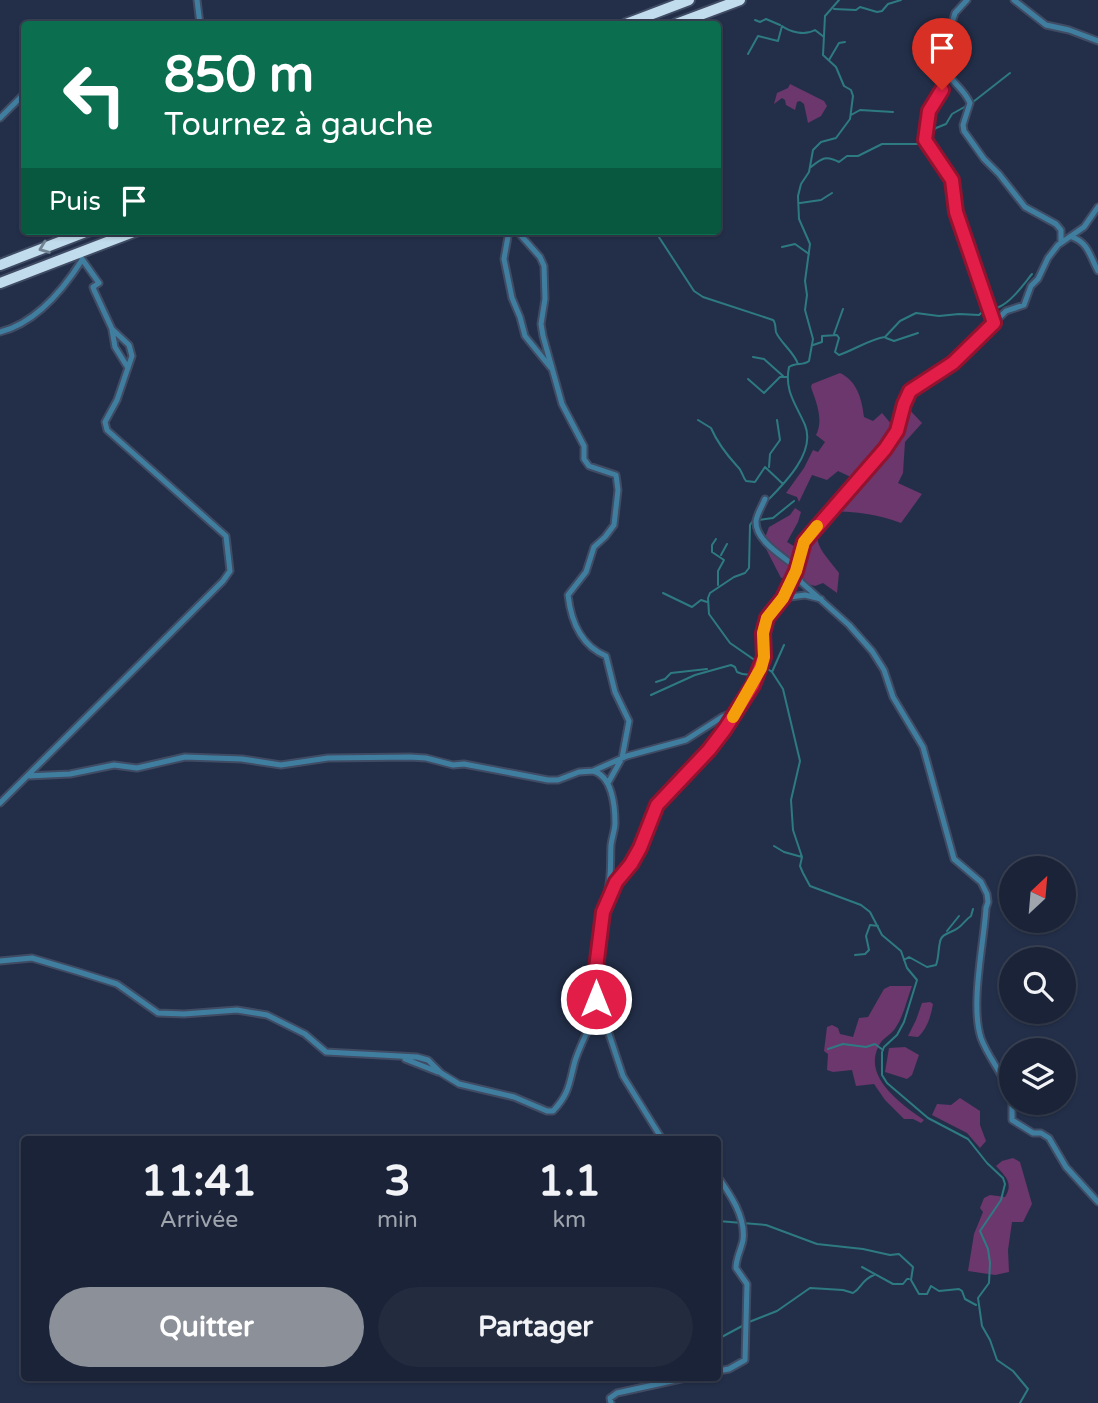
<!DOCTYPE html>
<html lang="fr">
<meta charset="utf-8">
<style>
body{margin:0;font-family:"Varela Round",sans-serif;background:#232b3f;color:#f1f3f6;height:100vh;display:flex;flex-direction:column;font-size:26px;white-space:nowrap}
*{box-sizing:border-box;margin:0}
p{font-size:23px;color:#9fa4ad}
.icon{flex:none;width:38px;height:38px;fill:none;stroke:currentColor;stroke-width:2;stroke-linecap:round;stroke-linejoin:round}
.map{position:relative;flex:1;overflow:hidden}
.sheet{position:absolute;left:21px;top:1136px;width:700px;height:245px;display:flex;flex-direction:column;background:#1a2337;border-radius:7px;box-shadow:0 2px 5px #0004,0 0 0 2px #384052}
.sheet>*{flex:none}
.hud{position:absolute;left:21px;top:21px;width:700px;height:214px;border-radius:7px;box-shadow:0 2px 5px #0004,0 0 0 2px #384052;background:#0b6e4f;color:#fff;overflow:hidden}
.needle{width:46px;rotate:26deg}
.fabs{position:absolute;left:999px;top:856px;display:grid;gap:14px}
.fabs a{display:grid;place-items:center;width:77px;height:77px;border-radius:50%;background:#1a2337;box-shadow:0 2px 5px #0004,0 0 0 2px #384052;font-size:35px}
.pin{position:absolute;display:grid;place-items:center;width:60px;height:60px;color:#fff;margin:-72px -30px;border-radius:50% 50% 50% 0;rotate:-45deg;box-shadow:0 0 7px #0007}
.pin .icon{rotate:45deg}
.me{position:absolute;width:77px;margin:-38px;rotate:0deg;stroke-linejoin:round;filter:drop-shadow(0 0 5px #0008)}
.turn{display:flex;align-items:center;gap:24px;height:147px;padding:0 28px;font-size:32px}
.turn .icon{width:91px;height:91px;stroke-width:2.5}
.turn b{display:block;font-size:49px;line-height:60px}
.then{display:flex;align-items:center;height:66px;padding:0 28px;background:#0003;gap:14px;font-size:26px}
.eta{display:flex;justify-content:space-evenly;align-items:center;height:119px;text-align:center}
.eta b{font-size:42px;font-weight:700;line-height:49px}
.cta{display:flex;gap:14px;margin-top:auto;padding:14px 28px}
.cta a{flex:1;height:80px;border-radius:42px;background:#8c9099;color:#fff;font-size:28px;font-weight:700;line-height:80px;text-align:center}
.cta a+a{background:#232b3f;color:#f1f3f6}
.map>svg:first-child{display:block}
.green{fill:#6b376d}
.lines{fill:none;stroke-linecap:round;stroke-linejoin:round}
.stream{stroke:#2e7a82;stroke-width:2}
.street-casing{stroke:#404b64;stroke-width:9}
.highway-casing{stroke:#404b64;stroke-width:14}
.street{stroke:#407ea0;stroke-width:5}
.highway{stroke:#c1dced;stroke-width:10}
.oneway{stroke:#728492}
.route-casing{stroke:#92132f;stroke-width:18}
.route{stroke:#e11d48;stroke-width:12}
.slow{stroke:#f59e0b;stroke-width:12}
</style>
<div class="map">
<svg width="1098" height="1403" viewBox="0 0 1098 1403">
<rect width="100%" height="100%" fill="#232f49"/>
<path class="green" d="M790,84L824,101L827,106L821,116L808,123L804,104L800,101L797,102L795,110L786,105L785,100L782,98L774,104L777,93L788,88Z
M840,373C857,381 862,399 864,417L873,421L882,413L897,431L904,404L922,423L905,442L903,473L898,483L922,494L901,523C878,514 856,512 832,511C805,538 820,548 839,573L837,593L823,583L815,586L801,582L796,572L793,577L781,578L763,543L769,527L790,515L795,508L801,512L798,522L787,542L802,551L813,526L853,478L838,471L827,480L812,475L799,502L797,497L786,493L804,468L813,450L818,452L825,442L816,435C824,419 816,402 811,387L812,384Z
M890,986H912C907,999 904,1015 896,1027C892,1034 885,1037 881,1042C859,1075 901,1104 924,1120L921,1123L913,1119H904L885,1100L874,1084L856,1086L852,1070L833,1072L827,1070L828,1054L824,1051L827,1027L832,1025L838,1028L840,1034L853,1037L859,1018L868,1017L884,989Z
M930,1002L933,1004C931,1016 927,1029 918,1037L908,1036L916,1020L922,1003Z
M905,1047L919,1055L912,1075L907,1079L885,1072L889,1048Z
M960,1098L980,1111V1125L986,1141L980,1148L967,1133L932,1115L937,1104L951,1105Z
M1013,1158L1020,1162L1032,1204L1023,1222H1012L1008,1250L1009,1272L995,1275L968,1271L974,1234L983,1212L980,1208L984,1198L990,1195L1005,1197C1014,1183 1005,1176 996,1166L1002,1161Z"/>
<g class="lines">
<path class="stream" d="M834,9L856,10L860,7L877,12L882,11L888,4L901,0
M755,20L760,22L766,19L780,25
M748,54L758,36L778,41L782,26C790,32 805,36 815,30L824,37
M829,60L839,43L845,42
M973,102L1010,73
M851,115L860,110L893,112
M927,137L936,128L946,124L952,114L968,105
M811,167C822,158 826,155 839,162L847,156H858L882,144H921L923,142
M800,203L821,200L832,193
M655,231L694,291L703,297L773,320C776,323 775,327 776,332C779,341 794,352 798,364
M782,247L795,244L809,254
M834,334L843,309
M886,338L894,341L918,333
M813,345L822,342V336L837,335L839,338L835,352L839,355C854,350 870,339 885,337L900,321L916,313L939,316L959,314L979,315C988,306 989,311 999,307C1012,301 1023,285 1032,274
M753,357L764,359L783,376
M748,379L764,393L780,377H787
M698,420L711,428C717,442 727,455 737,466C742,470 742,476 746,481L755,482L765,467L783,484
M769,467L770,454L780,440L777,420
M767,501C785,483 816,452 805,425C796,404 784,391 789,367C796,362 803,366 809,361L813,339L805,310L807,295L805,281L810,244L799,219L798,196L801,184L809,172L813,150L821,142L836,138L850,119L853,96L851,90L844,86L836,67L823,55L825,16L839,0
M754,519L750,525L749,568L745,573L734,577L710,593L708,598L709,614L730,643L772,672L783,689L800,761L791,800L793,830L802,857L800,866L803,873L810,886L861,905L870,912L882,935L901,951L907,968L917,980L904,1022L897,1035L884,1047L882,1052V1075L887,1083L928,1118L968,1139L987,1163L1003,1178L1005,1184L1001,1200L980,1231L988,1249L990,1263L989,1283L978,1298L982,1326L990,1340L997,1360L1013,1371L1028,1389L1020,1403
M759,520L773,518L794,501
M716,539L712,545V552L724,560L718,571V585
M721,555L727,544
M663,593L692,607L701,600L707,602
M772,672L784,645
M656,682L665,679L671,673L707,669
M651,695L695,675L731,665L735,667L737,672C746,676 751,676 758,668
M774,846L784,852L802,857
M947,931L959,916
M855,955L865,954L869,950L866,936L870,925L878,926
M904,960L909,957L927,967L936,965C939,957 938,950 940,942C941,933 952,933 958,928C963,925 965,920 971,916L973,909
M828,1049L843,1044L866,1047L875,1044L883,1050
M718,1221L766,1225L817,1244L863,1249L890,1255L899,1254L913,1267L911,1280L919,1294H927L931,1286L939,1291L959,1289L962,1291L965,1299L976,1305
M862,1267L893,1284H903L907,1279H909
M749,1322L777,1311L810,1288L843,1290L853,1293C862,1288 861,1280 874,1275
M718,1339L744,1325"/>
<defs>
<path id="street" d="M197,0L200,24
M967,0L955,13L943,52L941,90L929,111L925,140L952,179L956,212L994,323
M1014,0L1046,25L1069,30L1098,41
M943,65C949,81 964,88 970,103L963,125L964,131L984,159L999,174L1025,207L1056,224L1061,230V243
M0,118L24,94
M509,231L504,259L512,298L520,317L525,336L551,368
M517,231L540,257L544,266L545,299L541,324L543,336L562,404L584,446V459L589,466L616,475L618,490L614,525L605,537L594,547L586,572L568,595C571,621 580,645 606,656L615,692L629,721L622,758L608,783
M1072,237C1089,243 1090,257 1098,271
M112,330L115,347L128,368
M0,332C36,323 63,290 82,260
M765,499C762,506 757,514 756,521C755,541 783,556 797,568
M783,598L805,595L821,599
M593,771C612,776 615,805 615,823C615,830 612,837 611,845C610,862 612,877 607,894
M27,776L70,774L114,765L137,768L185,757L242,759L281,765L328,758L410,757L426,758L453,765L464,764L548,780H558L579,772L593,771L627,756L686,740L722,717L735,712
M0,803L223,581L230,571L226,536L107,430L105,422L117,400L132,356L129,345L112,329L94,290L93,287L99,283L82,259
M0,961L32,958L79,972L117,984L158,1013L184,1014L237,1010L267,1015L305,1034L326,1052L417,1057L428,1060L441,1073L459,1084L514,1097L547,1111H553C570,1093 569,1083 575,1061C581,1043 590,1026 598,1010
M405,1059L438,1072
M1012,1101C1007,1078 989,1060 981,1038C970,1005 984,943 986,908L988,902L987,894L981,882L954,859L923,747L893,697L884,670L872,651L849,625L801,582L796,571L804,542L811,532L841,502L885,449L897,431L904,404L910,391L953,363L1006,311L1024,305L1031,286L1038,279L1048,258L1058,245L1084,227L1098,207
M1012,1102V1120L1033,1133H1041L1049,1138L1066,1167L1098,1202
M662,1139L623,1076L606,1025L598,1010L595,976L603,912L616,882L631,864L640,848L657,805L709,750L725,729L753,685L764,657L763,633L767,618L783,598L796,571
M718,1177C730,1194 746,1217 743,1240C741,1250 736,1258 736,1268L747,1284L745,1360L729,1369L718,1371
M611,1403L610,1398L617,1393L690,1377"/>
<path id="highway" d="M626,24L689,0
M676,24L740,0
M0,265L88,231
M0,283L136,231"/>
</defs>
<use href="#street" class="street-casing"/>
<use href="#highway" class="highway-casing"/>
<use href="#street" class="street"/>
<use href="#highway" class="highway"/>
</g>
<defs><path id="oneway-chevron" d="M-2-3.5L2.5 0L-2 3.5" fill="none" stroke-width="1.6" stroke-linecap="round" stroke-linejoin="round" transform="scale(1.75)"/></defs>
<use class="oneway" href="#oneway-chevron" transform="translate(44 248) rotate(159)"/>
<g class="lines">
<defs>
<path id="route" d="M596,999L595,976L603,912L616,882L631,864L640,848L657,805L709,750L725,729L753,685L764,657L763,633L767,618L783,598L796,571L804,542L885,449L897,431L904,404L910,391L953,363L994,323L956,212L952,180L925,140L929,111L942,90"/>
</defs>
<use href="#route" class="route-casing"/>
<use href="#route" class="route"/>
<path class="slow" d="M733,717L761,668L764,657L763,633L767,618L783,598L796,571L804,542L817,526"/>
</g>
</svg>
<div class="fabs">
<a><svg class="needle" viewBox="-14 -14 28 28"><path d="M0-13l5 13h-10z" fill="#e53935"/><path d="M0 13l5-13h-10z" fill="#9fa4ad"/></svg></a>
<a><svg class="icon" aria-label="search" viewBox="0 0 24 24"><circle cx="10" cy="10" r="6"/><path d="M15 15l6 6"/></svg></a>
<a><svg class="icon" aria-label="layers" viewBox="0 0 24 24"><path d="M12 4l9 5-9 5-9-5zM3 14l9 5 9-5"/></svg></a>
</div>
<div class="pin" style="left:942px;top:90px;background:#d93025"><svg class="icon" aria-label="arrive" viewBox="0 0 24 24"><path d="M6 21V4h12l-3 4 3 4H6"/></svg></div>
<svg class="me" style="left:596px;top:999px" viewBox="-20 -20 40 40"><circle r="17" fill="#e11d48" stroke="#fff" stroke-width="3"/><path d="M0-11L8 9 0 5-8 9z" fill="#fff"/></svg>
<div class="hud">
<div class="turn"><svg class="icon" aria-label="left" viewBox="0 0 24 24"><path d="M17 20v-9H6M10 6l-5 5 5 5"/></svg><div><b>850 m</b>Tournez à gauche</div></div>
<div class="then">Puis<svg class="icon" aria-label="arrive" viewBox="0 0 24 24"><path d="M6 21V4h12l-3 4 3 4H6"/></svg></div>
</div>
<section class="sheet">
<div class="eta">
<div><b>11:41</b><p>Arrivée</p></div>
<div><b>3</b><p>min</p></div>
<div><b>1.1</b><p>km</p></div>
</div>
<div class="cta"><a>Quitter</a><a>Partager</a></div>
</section>
</div>
